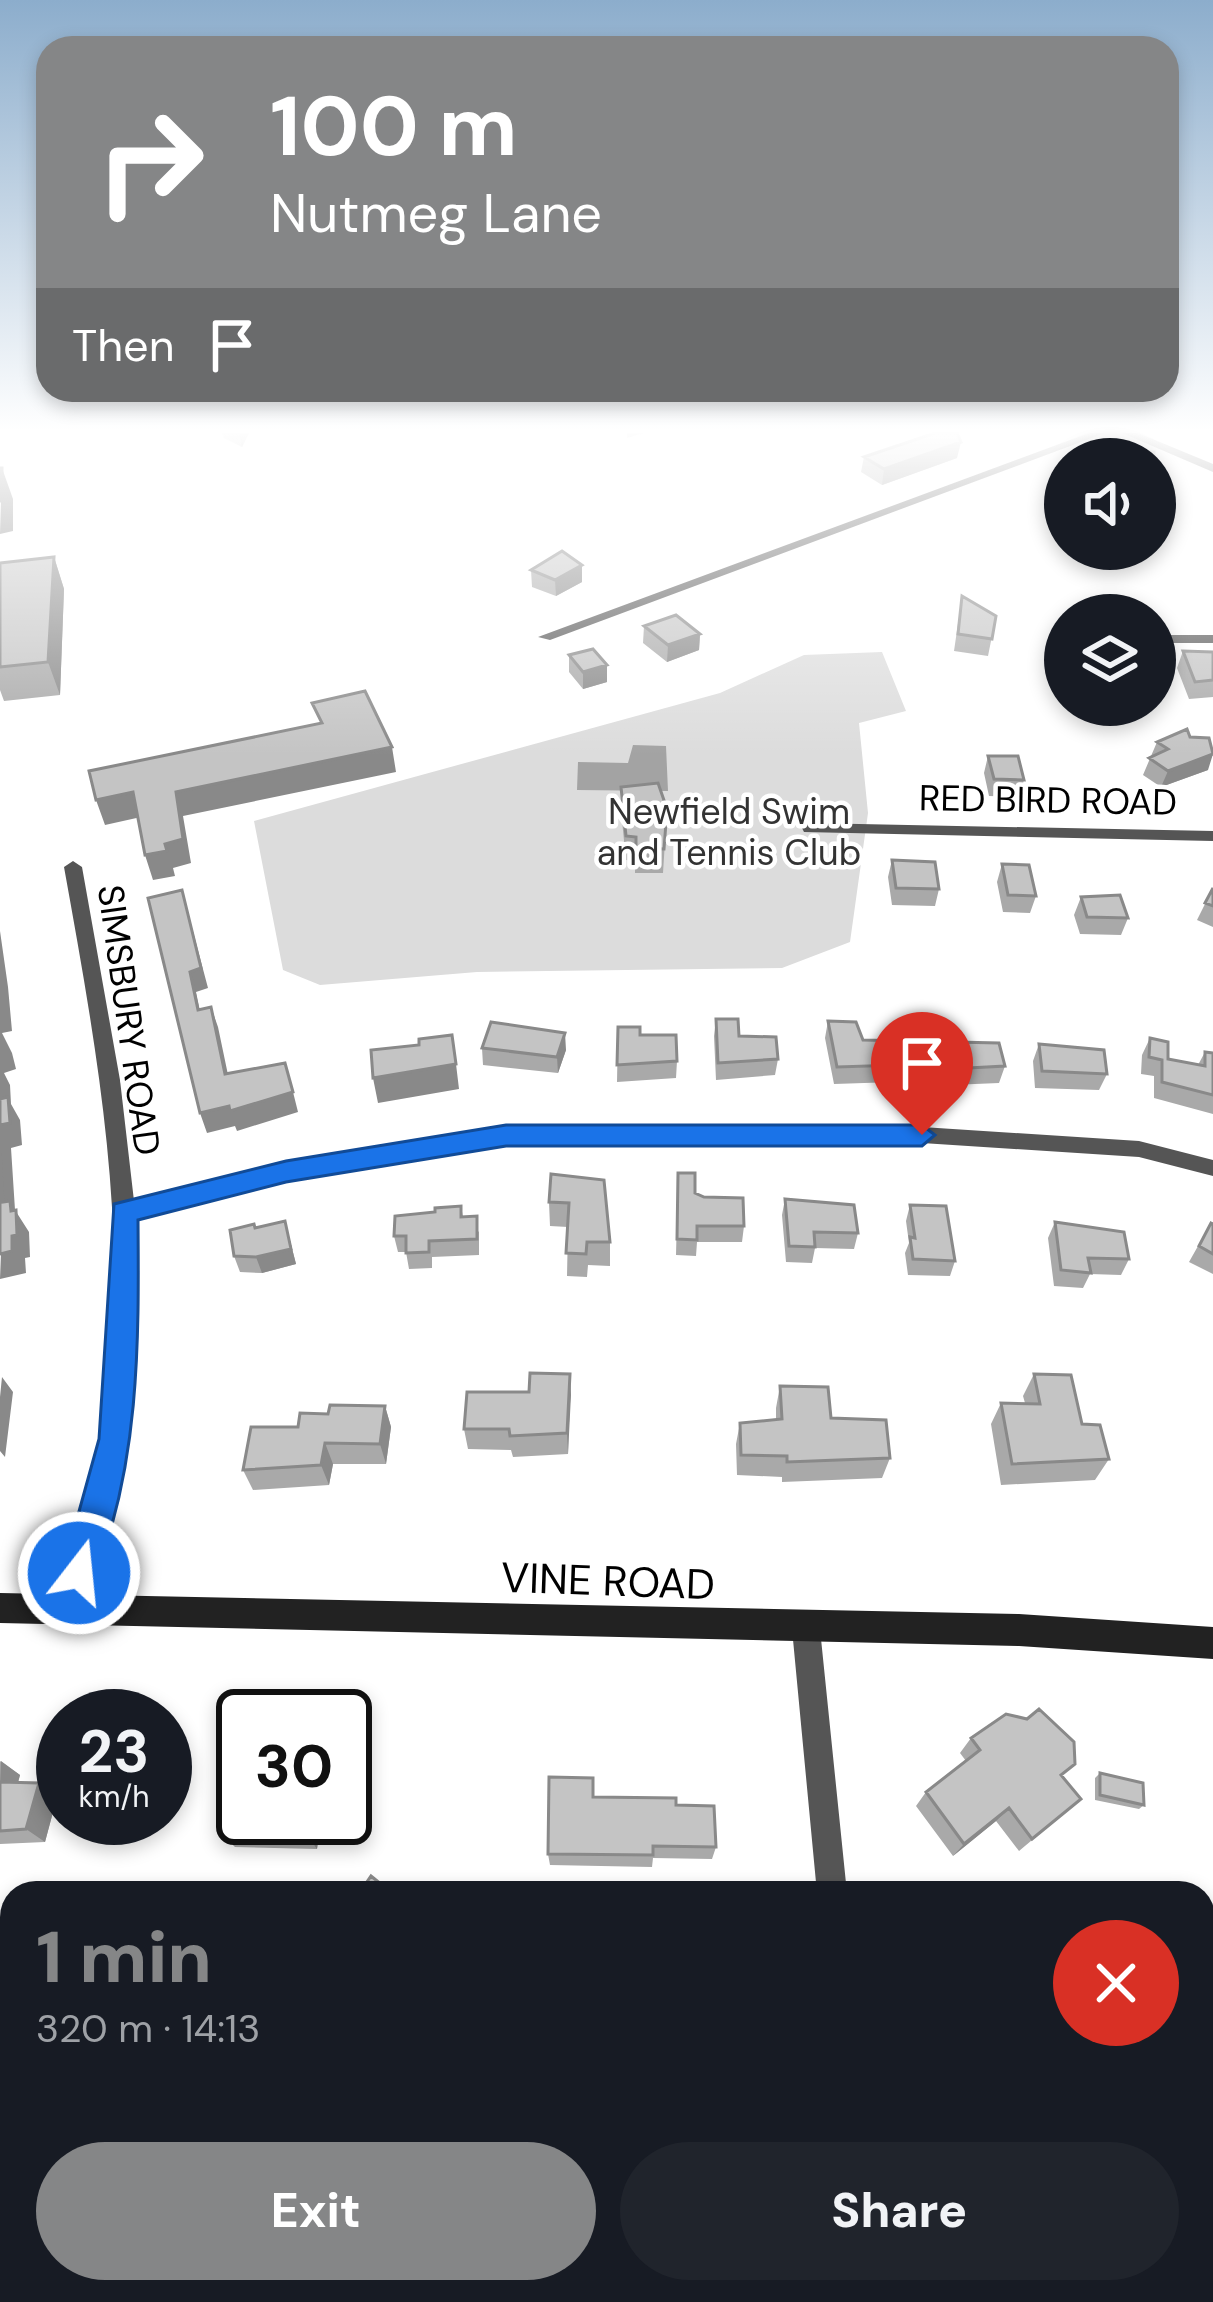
<!DOCTYPE html>
<meta charset="utf-8">
<style>
body{margin:0;font-family:"DM Sans",sans-serif;background:#20242c;color:#f1f3f6;height:100vh;display:flex;flex-direction:column;font-size:45px;white-space:nowrap}
*{box-sizing:border-box;margin:0}
p{font-size:39px;color:#9ea1a6}
.icon{flex:none;width:66px;height:66px;fill:none;stroke:currentColor;stroke-width:2;stroke-linecap:round;stroke-linejoin:round}
.map{position:relative;flex:1;overflow:hidden}
.drawer{position:absolute;left:0px;top:1881px;width:1215px;height:423px;display:flex;flex-direction:column;background:#171b24;border-radius:36px 36px 0 0;box-shadow:0 6px 18px #0003}
.drawer>*{flex:none}
.top-card{position:absolute;left:36px;top:36px;width:1143px;height:366px;border-radius:36px;box-shadow:0 6px 18px #0003;background:#858687;color:#fff;overflow:hidden}
.controls{position:absolute;left:1044px;top:438px;display:grid;gap:24px}
.controls a{display:grid;place-items:center;width:132px;height:132px;border-radius:50%;background:#171b24;box-shadow:0 6px 18px #0003;font-size:60px}
.speed{position:absolute;left:36px;top:1689px;display:flex;gap:24px;font-size:60px;font-weight:700;text-align:center}
.speed>*{display:grid;place-content:center;width:156px;height:156px;border-radius:50%;background:#171b24;box-shadow:0 6px 18px #0003;line-height:1}
.speed small{font-size:30px;font-weight:400}
.speed .limit{border:6px solid #111;border-radius:18px;background:#fff;color:#111}
.pin{position:absolute;display:grid;place-items:center;width:102px;height:102px;color:#fff;margin:-123px -51px;border-radius:50% 50% 50% 0;rotate:-45deg;box-shadow:0 0 12px #0007}
.pin .icon{rotate:45deg}
.me{position:absolute;width:132px;margin:-66px;rotate:16deg;stroke-linejoin:round;filter:drop-shadow(0 0 9px #0008)}
.turn{display:flex;align-items:center;gap:42px;height:252px;padding:0 36px;font-size:54px}
.turn .icon{width:156px;height:156px;stroke-width:2.5}
.turn b{display:block;font-size:84px;line-height:102px}
.then{display:flex;align-items:center;height:114px;padding:0 36px;background:#0003;gap:24px;font-size:45px}
.round{display:grid;place-items:center;flex:none;width:126px;height:126px;border-radius:63px;background:#20242c}
.overview{display:flex;align-items:center;justify-content:space-between;height:204px;padding:0 36px}
h1{font-size:72px;font-weight:800;line-height:90px;color:#858687}
.cta{display:flex;gap:24px;margin-top:auto;padding:24px 36px}
.cta a{flex:1;height:138px;border-radius:72px;background:#858687;color:#fff;font-size:48px;font-weight:800;line-height:138px;text-align:center}
.cta a+a{background:#20242c;color:#f1f3f6}
.map>svg:first-child{display:block}
.green{fill:#dcdcdc}
.water{fill:#a3a3a3}
.lines{fill:none;stroke-linecap:round;stroke-linejoin:round}
.street{fill:#555;fill-rule:evenodd}
.secondary{fill:#222;fill-rule:evenodd}
.wall{fill:#a9a9a9}
.shaded-wall{fill:#898989}
.building{fill:#c4c4c4;stroke:#898989;stroke-width:3}
.route{fill:#1a73e8;stroke:#114b97;stroke-width:3}
.labels{text-anchor:middle;dominant-baseline:central;stroke-width:9;stroke-linejoin:round;paint-order:stroke}
.street-label{font-size:36px;fill:#000;stroke:#fff}
.park-label{font-size:36px;fill:#333;stroke:#fff}
.near-street-label{font-size:42px;fill:#000;stroke:#fff}
</style>
<div class="map">
<svg width="1213" height="2302" viewBox="0 0 1213 2302">
<rect width="100%" height="100%" fill="#fff"/>
<path class="green" d="M882,652L906,711L859,723L868,813L850,942L782,968L477,972L320,985L283,970L254,821L720,693L804,655Z"/>
<path class="water" d="M633,745L666,746L668,791L577,790L578,762L628,763Z"/>
<g class="lines">
<path class="street" d="M1089,433H1105L550,640L538,637Z
M1122,433H1138L1213,464V472Z
M1155,635H1213V643H1155Z
M810,823L1213,831V841L804,832L802,828Z
M73,861L82,867L120,1080L134,1201L286,1164L505,1128L922,1127L1139,1141L1213,1160V1176L1139,1157L922,1143L505,1144L286,1180L135,1218C146,1359 122,1475 81,1609L78,1619L68,1622L58,1619L55,1609C72,1554 92,1498 102,1441C134,1249 98,1056 64,867Z
M806,1615L816,1619L820,1629L847,1893H817L792,1629L796,1619Z
M853,2292H889L890,2302H854Z"/>
<path class="secondary" d="M0,1593L1019,1614L1213,1627V1659L1019,1646L0,1623Z"/>
</g>
<path class="wall" d="M222,433H249L242,447L224,438Z
M864,457L957,458L882,485L861,472Z
M54,557L64,589L60,695L4,701L0,690V563Z
M531,570L582,582L556,596L532,587Z
M962,596L996,616L988,656L954,651Z
M644,626L700,634L699,650L667,662L643,643Z
M1183,651L1213,652V697L1189,699L1177,668Z
M569,655L607,682L583,689L569,672Z
M1190,737L1208,770L1161,787L1143,775L1157,742Z
M988,756L1024,780L1019,797L989,796L984,773Z
M621,787L667,809L663,873H635V861L626,860L621,811Z
M892,860L939,889L935,906L892,905L888,877Z
M1002,864L1036,896L1030,913L1003,912L997,882Z
M1213,888V927L1197,920Z
M1081,897L1128,918L1121,935L1080,934L1074,915Z
M716,1019L739,1036L778,1059L775,1075L716,1080L714,1036Z
M828,1021L863,1040L1005,1066L999,1083L927,1086L925,1081L834,1084L825,1038Z
M618,1027L640,1035L677,1061L676,1078L617,1082Z
M1150,1038L1168,1059L1198,1065L1205,1052L1213,1053V1114L1154,1098V1076L1141,1074L1142,1055Z
M1039,1044L1107,1074L1099,1090L1035,1088L1033,1061Z
M482,1048L566,1050L558,1073L483,1065Z
M678,1173L695,1193L744,1226L742,1242H697L696,1256L676,1255Z
M551,1174L610,1242V1266L588,1265L587,1277L567,1276L568,1227L550,1226L549,1202Z
M785,1199L858,1233L854,1249L815,1248L812,1263L786,1262L782,1215Z
M910,1205L955,1261L950,1276L908,1275L905,1253L909,1243L906,1221Z
M461,1206L463,1217L479,1232V1255L432,1257V1268L409,1269L406,1252H398L394,1236L435,1212Z
M285,1221L296,1264L262,1273L240,1272L234,1256L254,1224L256,1228Z
M1055,1222L1129,1259L1121,1275L1090,1274L1083,1288L1054,1286L1048,1238Z
M1211,1223L1213,1224V1274L1189,1262Z
M570,1374L568,1454L513,1457L511,1450L468,1449L464,1429L529,1392Z
M1034,1374L1109,1459L1095,1480L1001,1485L991,1424L1001,1403H1025L1023,1396Z
M780,1386L890,1458L882,1478L782,1482V1477L737,1475L736,1444L740,1423L776,1420V1408Z
M385,1406L391,1427L386,1464H333L329,1485L253,1490L243,1470L298,1427Z
M971,1738L1062,1776L1081,1799L1019,1851L996,1821L953,1856L916,1806L926,1792L966,1761L960,1753Z
M0,1761L20,1775L18,1783L57,1797L45,1842L0,1844Z
M1100,1773L1144,1805L1139,1809L1095,1800V1778Z
M593,1797L676,1805L716,1847L712,1859L653,1858L652,1867L550,1865L548,1854Z
M243,1818H321L317,1849L235,1847L223,1835Z
M1203,2232H1213V2302H1185L1187,2292H1203Z"/>
<path class="shaded-wall" d="M239,433H249L242,447Z
M627,433H644L627,438Z
M961,442L957,458L882,485L884,469Z
M2,468L13,499V531L0,534Z
M54,557L64,589L60,695L48,662Z
M582,565V582L556,596L555,580Z
M700,634L699,650L667,662L668,645Z
M607,665V682L583,689V672Z
M392,747L396,772L183,816L191,863L173,868L175,876L153,880L145,855L165,844L176,792Z
M1213,754L1208,770L1161,787L1168,771Z
M133,792L141,817L105,825L96,800Z
M182,890L208,988L196,992L204,1030L198,1010L190,972Z
M0,931L8,987L12,1031L2,1033L12,1053L16,1069L4,1073L10,1085L11,1104L20,1120L22,1145L11,1148L15,1210L29,1232L30,1257L25,1258L26,1273L0,1279L3,1202L0,1152Z
M211,1007L218,1027L232,1094L225,1074Z
M565,1033L566,1050L558,1073L557,1057Z
M456,1064L459,1089L378,1103L373,1078Z
M293,1092L298,1112L237,1131L235,1126L207,1133L200,1113Z
M285,1221L296,1264L262,1273L256,1257Z
M570,1374L571,1395L568,1454L567,1433Z
M2,1377L13,1392L5,1457L0,1451V1397Z
M385,1406L391,1427L386,1464L380,1444Z
M325,1443L333,1464L329,1485L321,1465Z
M1,1761L20,1775L14,1796L0,1786Z
M39,1783L57,1797L45,1842L26,1829Z
M1009,1808L996,1821L953,1856L964,1844Z
M310,1818H321L317,1849L308,1836Z
M12,2292H22L0,2298V2295Z
M269,2292H282L280,2302H268Z"/>
<path class="building" d="M935,433H957L961,442L884,469L864,457Z
M1105,449L1154,452V459H1106Z
M0,468H2V500L0,501Z
M562,551L582,565L555,580L531,570Z
M54,557L48,662L0,667V563Z
M962,596L996,616L992,639L958,634Z
M676,615L700,634L668,645L644,626Z
M593,649L607,665L583,672L569,655Z
M1183,651L1213,652V680L1195,682Z
M365,691L392,747L176,792L183,839L165,844L167,851L145,855L133,792L96,800L89,771L322,723L312,703Z
M1187,729L1190,737L1209,738L1213,754L1168,771L1149,758L1168,749L1157,742Z
M988,756H1018L1024,780L994,779Z
M658,783L667,809L664,849L636,848V837L626,836L621,787Z
M892,860L935,862L939,889L896,888Z
M1002,864L1029,865L1036,896L1008,895Z
M1213,888V906L1205,903Z
M182,890L201,968L190,972L198,1010L211,1007L225,1074L285,1063L293,1092L230,1111L229,1106L200,1113L148,898Z
M1120,895L1128,918L1087,917L1081,897Z
M716,1019H738L739,1036L776,1037L778,1059L718,1063Z
M828,1021L856,1022L863,1040L999,1043L1005,1066L931,1070L930,1064L837,1067Z
M491,1022L565,1033L557,1057L482,1048Z
M618,1027H640V1035H676L677,1061L617,1065Z
M452,1035L456,1064L373,1078L371,1050L419,1045V1039Z
M1150,1038L1168,1042V1059L1205,1066V1052L1213,1053V1095L1162,1082V1060L1149,1057Z
M1039,1044L1104,1050L1107,1074L1042,1071Z
M0,1097V1099L8,1097L10,1123L0,1125Z
M0,1152L3,1202L10,1201L11,1211L16,1210L17,1235L12,1236V1251L0,1254Z
M678,1173H695V1193L704,1197L743,1198L744,1226H697V1240L677,1239Z
M551,1174L604,1180L610,1242H587L586,1254L566,1253L569,1203L549,1202Z
M785,1199L854,1205L858,1233L814,1232L815,1247L789,1246Z
M910,1205L946,1206L955,1261L913,1259L910,1237L915,1238Z
M461,1206V1217L477,1216V1239L429,1241V1252L406,1253V1236H394L395,1216L435,1212V1208Z
M285,1221L291,1249L256,1257L234,1256L230,1230L254,1224L255,1228Z
M1055,1222L1124,1232L1129,1259L1088,1258L1091,1273L1061,1270Z
M1211,1223L1213,1224V1254L1199,1246Z
M530,1373L570,1374L567,1433L510,1436L509,1429H464L467,1392H529Z
M1034,1374L1071,1375L1082,1424L1100,1425L1109,1459L1012,1464L1001,1403L1040,1404Z
M780,1386L828,1387L831,1418L886,1420L890,1458L787,1462V1456L741,1455L740,1423L782,1419Z
M330,1405L385,1406L380,1444L325,1443L321,1465L243,1470L251,1427H298L300,1413L328,1414Z
M1039,1709L1074,1742L1075,1764L1061,1775L1081,1799L1032,1839L1009,1808L964,1844L926,1792L980,1750L971,1738L1006,1714L1027,1719Z
M1100,1773L1143,1783L1144,1805L1100,1795Z
M234,1774H243V1818H310L308,1836L223,1835Z
M549,1777L593,1778V1797L676,1798V1805L714,1806L716,1847L653,1846V1855L548,1854Z
M0,1782L39,1783L26,1829L0,1831Z
M371,1876L392,1893H361L360,1892Z
M10,2155H12V2291L0,2295V2197L9,2195Z
M1213,2279V2302H1209Z
M143,2292H269L268,2302H141Z
M348,2292H400V2295Z"/>
<linearGradient id="sky" x2="0" y2="1"><stop stop-color="#8cadcc"/><stop offset="0.57" stop-color="#fff"/><stop offset="1" stop-color="#fff" stop-opacity="0"/></linearGradient>
<rect width="1213" height="755" fill="url(#sky)"/>
<path class="route" d="M506,1125H922L935,1135L922,1146H506L286,1182L138,1220C139,1342 140,1470 91,1585L79,1590L67,1585L62,1573L99,1439L114,1204L286,1161Z"/>
<g class="labels">
<g class="street-label">
<text transform="translate(1048 800) rotate(1)">RED BIRD ROAD</text>
<text transform="translate(129 1020) rotate(82)">SIMSBURY ROAD</text>
</g>
<g class="park-label">
<text x="729" y="811">Newfield Swim<tspan x="729" dy="41">and Tennis Club</tspan></text>
</g>
<g class="near-street-label">
<text transform="translate(608 1581) rotate(2)">VINE ROAD</text>
</g>
</g>
</svg>
<div class="controls">
<a><svg class="icon" aria-label="sound" viewBox="0 0 24 24"><path d="M4 9h4l5-4v14l-5-4H4zM17 9q2 3 0 6"/></svg></a>
<a><svg class="icon" aria-label="layers" viewBox="0 0 24 24"><path d="M12 4l9 5-9 5-9-5zM3 14l9 5 9-5"/></svg></a>
</div>
<div class="speed"><div>23<small>km/h</small></div><div class="limit">30</div></div>
<div class="pin" style="left:922px;top:1135px;background:#d93025"><svg class="icon" aria-label="arrive" viewBox="0 0 24 24"><path d="M6 21V4h12l-3 4 3 4H6"/></svg></div>
<svg class="me" style="left:79px;top:1573px" viewBox="-20 -20 40 40"><circle r="17" fill="#1a73e8" stroke="#fff" stroke-width="3"/><path d="M0-11L8 9 0 5-8 9z" fill="#fff"/></svg>
<div class="top-card">
<div class="turn"><svg class="icon" aria-label="right" viewBox="0 0 24 24"><path d="M7 20v-9h11M14 6l5 5-5 5"/></svg><div><b>100 m</b>Nutmeg Lane</div></div>
<div class="then">Then<svg class="icon" aria-label="arrive" viewBox="0 0 24 24"><path d="M6 21V4h12l-3 4 3 4H6"/></svg></div>
</div>
<section class="drawer">
<div class="overview"><div><h1>1 min</h1><p>320 m · 14:13</p></div><a class="round" style="background:#d93025;color:#fff"><svg class="icon" aria-label="close" viewBox="0 0 24 24"><path d="M6 6l12 12M18 6L6 18"/></svg></a></div>
<div class="cta"><a>Exit</a><a>Share</a></div>
</section>
</div>
